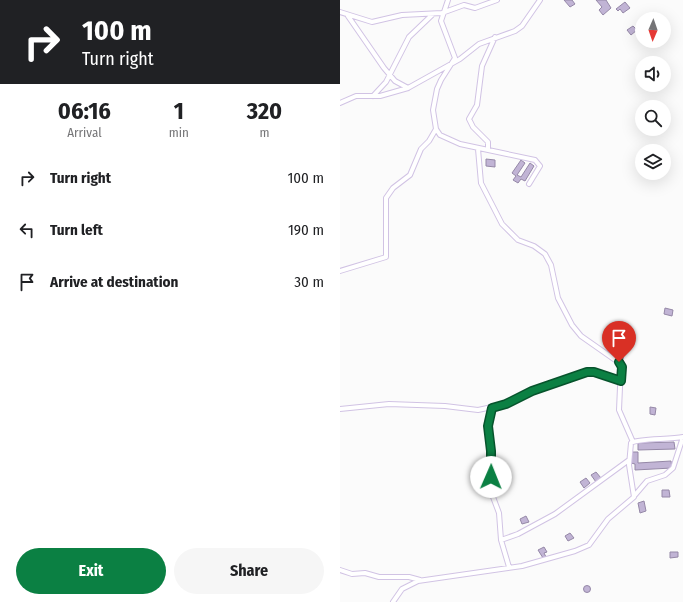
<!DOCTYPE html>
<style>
body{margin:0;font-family:"Fira Sans Condensed",sans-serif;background:#f6f6f6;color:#202124;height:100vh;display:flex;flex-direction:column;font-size:15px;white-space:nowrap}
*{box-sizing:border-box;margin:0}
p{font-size:13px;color:#757577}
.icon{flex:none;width:22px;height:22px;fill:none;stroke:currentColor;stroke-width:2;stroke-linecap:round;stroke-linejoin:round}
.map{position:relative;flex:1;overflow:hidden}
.details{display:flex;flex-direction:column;background:#fff;width:340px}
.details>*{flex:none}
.hud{background:#202124;color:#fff;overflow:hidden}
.needle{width:26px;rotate:182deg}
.fabs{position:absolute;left:295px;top:12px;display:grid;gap:8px}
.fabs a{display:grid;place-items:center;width:36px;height:36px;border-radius:50%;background:#fff;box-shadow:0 4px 16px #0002;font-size:20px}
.pin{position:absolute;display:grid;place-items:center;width:34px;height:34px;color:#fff;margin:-41px -17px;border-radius:50% 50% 50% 0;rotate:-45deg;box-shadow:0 0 4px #0007}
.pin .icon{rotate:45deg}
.me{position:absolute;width:44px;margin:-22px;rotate:1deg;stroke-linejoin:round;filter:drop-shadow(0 0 3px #0008)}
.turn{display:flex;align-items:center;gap:14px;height:84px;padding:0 16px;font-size:18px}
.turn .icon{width:52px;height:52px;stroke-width:2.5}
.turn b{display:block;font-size:28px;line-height:34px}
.eta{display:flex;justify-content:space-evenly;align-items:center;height:68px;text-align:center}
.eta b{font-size:24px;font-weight:700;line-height:28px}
.button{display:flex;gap:8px;margin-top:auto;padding:8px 16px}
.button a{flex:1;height:46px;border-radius:24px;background:#0b8043;color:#fff;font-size:16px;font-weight:700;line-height:46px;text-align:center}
.button a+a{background:#f6f6f6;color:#202124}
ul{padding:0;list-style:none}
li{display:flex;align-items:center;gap:12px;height:52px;padding:0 16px}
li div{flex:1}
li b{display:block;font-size:15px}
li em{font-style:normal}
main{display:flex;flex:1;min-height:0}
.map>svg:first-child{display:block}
.building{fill:#c1b4d5;stroke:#9588a7}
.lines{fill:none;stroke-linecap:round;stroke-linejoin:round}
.minor-casing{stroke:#d1c3e4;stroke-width:6}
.minor{stroke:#fff;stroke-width:4}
.route-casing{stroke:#07532c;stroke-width:10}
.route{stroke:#0b8043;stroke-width:7}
</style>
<main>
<section class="details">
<div class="hud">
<div class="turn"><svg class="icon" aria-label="right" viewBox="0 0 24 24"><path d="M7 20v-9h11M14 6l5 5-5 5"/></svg><div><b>100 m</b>Turn right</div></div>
</div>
<div class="eta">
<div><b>06:16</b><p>Arrival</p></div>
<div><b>1</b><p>min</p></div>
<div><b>320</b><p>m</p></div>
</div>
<ul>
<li><svg class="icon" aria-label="right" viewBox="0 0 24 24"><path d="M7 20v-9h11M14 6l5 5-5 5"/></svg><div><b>Turn right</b></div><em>100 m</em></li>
<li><svg class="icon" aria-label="left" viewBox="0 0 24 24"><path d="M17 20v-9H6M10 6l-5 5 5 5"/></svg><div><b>Turn left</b></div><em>190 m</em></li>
<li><svg class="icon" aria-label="arrive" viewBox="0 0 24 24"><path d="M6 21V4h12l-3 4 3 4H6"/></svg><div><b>Arrive at destination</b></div><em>30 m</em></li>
</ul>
<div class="button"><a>Exit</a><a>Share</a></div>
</section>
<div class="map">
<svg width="343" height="602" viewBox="0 0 343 602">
<rect width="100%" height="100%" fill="#fbfbfb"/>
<path class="building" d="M224,0H232L235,4L230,7Z
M256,0H266L271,8L263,15L259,10L262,7Z
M285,2L290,8L283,13L280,9L278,11L276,9Z
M293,26L297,30L291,35L287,30Z
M146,159L155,160V167L146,166Z
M181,160L185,163L177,175L181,177L190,163L194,166L185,181L181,179L178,183L173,180L176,176L172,173Z
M325,308L333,310L332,316L324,314Z
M277,351L284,353L283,359L276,357Z
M310,407L316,408L315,415L310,414Z
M334,442L335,449L298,450V443Z
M292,452H298V463L331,461L332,468L295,470V464L291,463Z
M256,472L261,478L256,482L251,475Z
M246,478L250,483L244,488L240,482Z
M322,490H329L330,497H322Z
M304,501L306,511L300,513L298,503Z
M186,516L189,522L182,524L180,519Z
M230,533L234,538L228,541L225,536Z
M204,547L207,552L204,553L206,557L203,558L198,550Z
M330,552H338V557L330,558Z
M243.5 589a3.5 3.5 0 1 1 7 0a3.5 3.5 0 1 1-7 0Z"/>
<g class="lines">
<defs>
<path id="minor" d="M108,0L101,21L115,58L101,80L97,89L93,110L96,129L100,135L120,144L195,160L200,166L189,184
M0,12L32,22L62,15L102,13L124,5L135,8L157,0
M8,16L44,68L55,81L68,88
M33,96L46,82L69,37L92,15
M0,103L16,96H40L68,88L120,59L139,44L175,31L182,26L200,0
M138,149L141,183L162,224L178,240L194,246L205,254L211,265L218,298L232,325L241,336L281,364L279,410L293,442
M148,150V142L133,127L129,119L137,105L142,66L155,37
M0,271L46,257V198L53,188L70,175L81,149L89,141L96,129
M152,407L148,427L151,451V477L153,497L159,513L161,540
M0,409L49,404L105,406L138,410L166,404L192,391L247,372L255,371L281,381
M295,495L307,481L325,475L333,468L343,437
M169,567L161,540L178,534L215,514L289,460
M0,570L12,574L25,573L39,577H69L80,580
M53,602L62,589L78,581L182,566L235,551L249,545L268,519L294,497L289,465L291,443C298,438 331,440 343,437"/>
</defs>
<use href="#minor" class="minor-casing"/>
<use href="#minor" class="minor"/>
</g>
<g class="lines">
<defs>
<path id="route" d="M151,477V451L148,426L152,408L166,404L192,391L247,372H254L281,381L282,367L279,362"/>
</defs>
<use href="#route" class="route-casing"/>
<use href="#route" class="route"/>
</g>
</svg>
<div class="fabs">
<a><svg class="needle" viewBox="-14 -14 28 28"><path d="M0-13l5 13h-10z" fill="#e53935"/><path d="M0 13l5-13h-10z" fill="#757577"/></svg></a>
<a><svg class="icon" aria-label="sound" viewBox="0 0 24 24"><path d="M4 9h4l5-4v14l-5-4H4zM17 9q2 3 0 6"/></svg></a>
<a><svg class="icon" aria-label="search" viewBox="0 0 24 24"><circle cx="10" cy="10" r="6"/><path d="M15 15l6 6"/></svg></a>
<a><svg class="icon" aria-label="layers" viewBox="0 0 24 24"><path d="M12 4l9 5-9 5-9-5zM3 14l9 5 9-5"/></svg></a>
</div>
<div class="pin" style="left:279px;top:362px;background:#d93025"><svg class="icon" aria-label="arrive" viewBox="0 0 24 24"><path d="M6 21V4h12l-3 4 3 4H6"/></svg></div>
<svg class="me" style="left:151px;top:477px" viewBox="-20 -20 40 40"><circle r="19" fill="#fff"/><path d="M0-13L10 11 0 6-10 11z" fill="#0b8043"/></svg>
</div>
</main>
